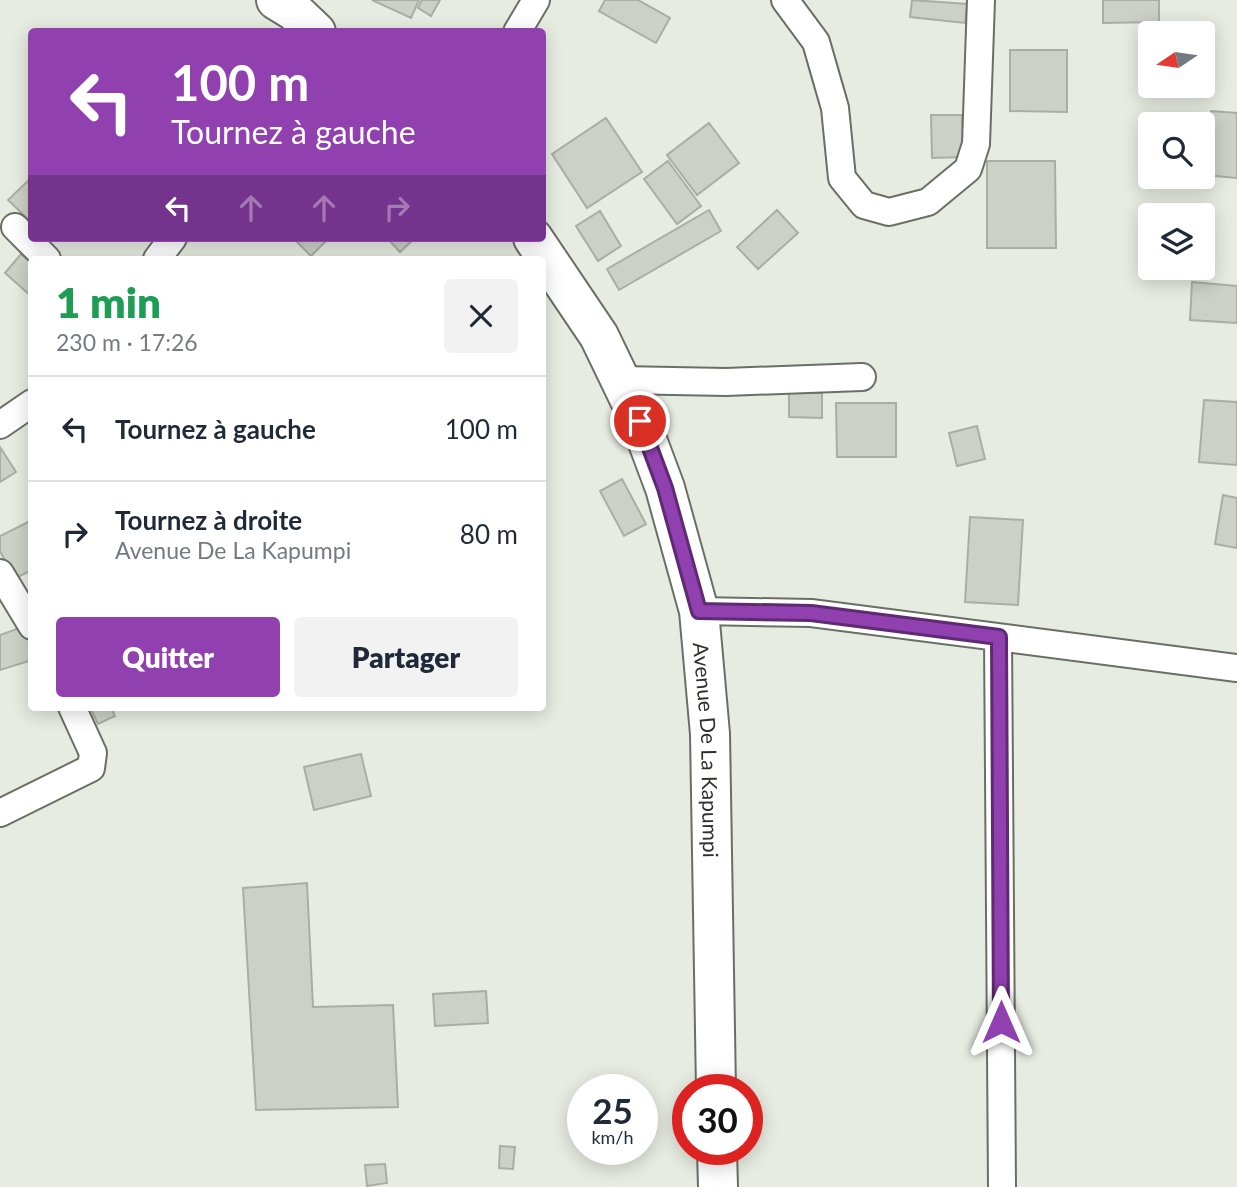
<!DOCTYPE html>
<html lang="fr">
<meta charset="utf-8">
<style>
body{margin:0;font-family:Lato,sans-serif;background:#f2f2f3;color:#1f2937;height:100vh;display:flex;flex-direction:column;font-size:26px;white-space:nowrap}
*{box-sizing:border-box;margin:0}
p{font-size:23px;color:#747a83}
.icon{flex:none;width:38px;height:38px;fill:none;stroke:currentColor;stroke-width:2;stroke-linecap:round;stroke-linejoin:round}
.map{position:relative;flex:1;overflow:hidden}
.sheet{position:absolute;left:28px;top:256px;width:518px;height:455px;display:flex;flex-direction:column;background:#fff;border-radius:7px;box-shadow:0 4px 18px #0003}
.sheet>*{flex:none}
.top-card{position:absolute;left:28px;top:28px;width:518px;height:214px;border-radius:7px;box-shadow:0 4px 18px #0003;background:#9140b0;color:#fff;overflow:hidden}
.needle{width:46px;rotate:257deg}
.buttons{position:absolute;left:1138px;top:21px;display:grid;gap:14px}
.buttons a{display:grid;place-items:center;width:77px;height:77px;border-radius:7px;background:#fff;box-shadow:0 4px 18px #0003;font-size:35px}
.speed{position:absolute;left:567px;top:1074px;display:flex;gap:14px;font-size:35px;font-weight:700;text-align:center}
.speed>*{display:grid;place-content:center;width:91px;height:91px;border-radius:50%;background:#fff;box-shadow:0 4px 18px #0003;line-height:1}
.speed small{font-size:18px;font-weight:400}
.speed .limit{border:10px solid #d22;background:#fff;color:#111}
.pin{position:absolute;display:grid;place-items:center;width:60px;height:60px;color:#fff;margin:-30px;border:4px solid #fff;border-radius:50%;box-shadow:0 2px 7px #0007}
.me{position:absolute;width:77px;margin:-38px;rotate:0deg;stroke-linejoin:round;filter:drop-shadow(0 0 5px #0008)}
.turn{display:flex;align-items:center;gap:24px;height:147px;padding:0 28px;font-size:32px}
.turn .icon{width:91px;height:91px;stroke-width:2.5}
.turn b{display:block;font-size:49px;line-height:60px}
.lanes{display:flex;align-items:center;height:66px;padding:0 28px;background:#0003;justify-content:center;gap:35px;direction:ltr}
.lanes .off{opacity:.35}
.round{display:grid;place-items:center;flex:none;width:74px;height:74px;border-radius:7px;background:#f2f2f3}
.headline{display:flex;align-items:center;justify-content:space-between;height:119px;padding:0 28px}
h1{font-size:42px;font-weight:800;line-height:52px;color:#1e9e55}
.action{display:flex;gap:14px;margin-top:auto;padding:14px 28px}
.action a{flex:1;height:80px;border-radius:7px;background:#9140b0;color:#fff;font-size:28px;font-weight:800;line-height:80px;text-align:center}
.action a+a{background:#f2f2f3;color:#1f2937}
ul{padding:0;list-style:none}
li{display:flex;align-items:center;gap:21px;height:105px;padding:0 28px;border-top:2px solid #e0e1e3}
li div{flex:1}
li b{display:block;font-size:26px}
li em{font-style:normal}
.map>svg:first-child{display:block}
.building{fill:#ccd1c7;stroke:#a9aea4;stroke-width:2}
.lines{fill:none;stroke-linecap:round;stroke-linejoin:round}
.minor-casing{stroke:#6a6f66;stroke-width:30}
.secondary-casing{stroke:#6a6f66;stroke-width:42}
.minor{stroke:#fff;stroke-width:26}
.secondary{stroke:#fff;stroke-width:38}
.route-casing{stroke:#5e2a72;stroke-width:18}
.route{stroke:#9140b0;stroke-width:12}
.labels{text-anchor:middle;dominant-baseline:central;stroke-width:5;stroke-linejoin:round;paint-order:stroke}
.street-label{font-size:21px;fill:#2f312d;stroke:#f4faef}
</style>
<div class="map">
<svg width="1237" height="1187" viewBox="0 0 1237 1187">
<rect width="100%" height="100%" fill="#e7ece2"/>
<path class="building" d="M372,0H419L411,18Z
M422,0H440L431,16L418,8Z
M605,0H638L670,18L656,43L599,11Z
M912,0L967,4L965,23L910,17Z
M1103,0H1159V22L1103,23Z
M1010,50H1067V112L1010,111Z
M1211,111L1237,113V178L1205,175Z
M931,115H962L963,157L932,158Z
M606,118L642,172L587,208L552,154Z
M709,123L739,163L697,195L667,155Z
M668,161L701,206L677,224L644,179Z
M987,161H1055L1056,248H987Z
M32,177V223L8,200Z
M709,210L721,231L619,290L607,269Z
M777,210L798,233L758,269L737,247Z
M600,211L621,246L598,261L576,226Z
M293,238H329L311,256Z
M387,238H415L400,252Z
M21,254L32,264L31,296L5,273Z
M1192,282L1237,286V323L1190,320Z
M789,393H822V418L789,417Z
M1204,400L1237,402V465L1199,462Z
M836,403H896V457H837Z
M977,426L985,459L957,466L949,433Z
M0,447L16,472L0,482Z
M622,479L646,524L624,536L600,491Z
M1223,495L1237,498V548L1215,544Z
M970,517L1023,520L1018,605L965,602Z
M28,522L32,528V570L14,579L0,551V536Z
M25,626L32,644V660L0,670V635Z
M90,707H111L115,716L98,724Z
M361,754L371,796L314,810L304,767Z
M307,883L313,1007L393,1005L398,1107L256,1110L243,888Z
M486,991L488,1023L435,1026L433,994Z
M500,1146L515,1147L513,1169L499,1168Z
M385,1164L387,1183L367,1186L365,1165Z"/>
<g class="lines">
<defs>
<path id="minor" d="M785,0L816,42L835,108L842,178L864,205L889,212L928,202L968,169L976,144L981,0
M517,32L536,0
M15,227L47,259
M157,259L173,238
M620,380L726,382L862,377
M0,425L32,403
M0,573L32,626
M699,611L811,613L1237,668
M998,637L1002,1187
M0,813L91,768L93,753L72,707"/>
<g id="secondary">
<path d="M276,0L294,11L316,32"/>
<path id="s1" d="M533,238L599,336L640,421L665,488L699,611L710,734L716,1090"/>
<path d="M717,1150L718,1187"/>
</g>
</defs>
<use href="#minor" class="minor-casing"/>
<use href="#secondary" class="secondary-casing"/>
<use href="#minor" class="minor"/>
<use href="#secondary" class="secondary"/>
</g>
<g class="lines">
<defs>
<path id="route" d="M640,421L665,488L699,611L811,613L999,637L1001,1022"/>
</defs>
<use href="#route" class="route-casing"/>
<use href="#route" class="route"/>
</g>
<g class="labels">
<g class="street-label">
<text stroke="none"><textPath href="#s1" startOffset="551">Avenue De La Kapumpi</textPath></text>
</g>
</g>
</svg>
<div class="buttons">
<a><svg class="needle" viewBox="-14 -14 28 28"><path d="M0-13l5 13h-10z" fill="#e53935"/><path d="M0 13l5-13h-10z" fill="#747a83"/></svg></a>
<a><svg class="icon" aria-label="search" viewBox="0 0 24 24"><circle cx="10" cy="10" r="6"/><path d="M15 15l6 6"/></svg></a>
<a><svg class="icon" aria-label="layers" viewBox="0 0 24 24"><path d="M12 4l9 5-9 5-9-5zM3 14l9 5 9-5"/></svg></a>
</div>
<div class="speed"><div>25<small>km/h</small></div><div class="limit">30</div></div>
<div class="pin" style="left:640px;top:421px;background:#d93025"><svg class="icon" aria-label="arrive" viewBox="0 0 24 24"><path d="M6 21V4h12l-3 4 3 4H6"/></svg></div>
<svg class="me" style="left:1001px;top:1022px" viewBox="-20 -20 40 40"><path d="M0-17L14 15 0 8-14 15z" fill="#9140b0" stroke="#fff" stroke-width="4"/></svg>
<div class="top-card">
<div class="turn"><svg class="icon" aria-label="left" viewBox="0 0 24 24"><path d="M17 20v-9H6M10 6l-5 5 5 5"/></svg><div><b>100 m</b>Tournez à gauche</div></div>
<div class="lanes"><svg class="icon" aria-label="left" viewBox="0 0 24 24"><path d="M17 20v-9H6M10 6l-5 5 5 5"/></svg><svg class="icon off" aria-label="ahead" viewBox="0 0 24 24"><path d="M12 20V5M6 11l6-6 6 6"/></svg><svg class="icon off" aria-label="ahead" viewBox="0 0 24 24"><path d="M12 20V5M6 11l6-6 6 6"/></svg><svg class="icon off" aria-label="right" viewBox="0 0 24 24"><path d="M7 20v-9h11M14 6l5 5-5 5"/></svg></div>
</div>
<section class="sheet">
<div class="headline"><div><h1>1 min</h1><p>230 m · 17:26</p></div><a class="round"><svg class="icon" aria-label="close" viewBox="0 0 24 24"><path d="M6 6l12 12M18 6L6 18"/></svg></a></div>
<ul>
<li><svg class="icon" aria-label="left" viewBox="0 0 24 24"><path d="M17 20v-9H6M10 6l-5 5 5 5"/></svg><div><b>Tournez à gauche</b></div><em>100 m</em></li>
<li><svg class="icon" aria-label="right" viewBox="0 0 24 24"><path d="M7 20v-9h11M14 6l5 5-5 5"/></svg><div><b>Tournez à droite</b><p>Avenue De La Kapumpi</p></div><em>80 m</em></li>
</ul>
<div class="action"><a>Quitter</a><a>Partager</a></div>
</section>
</div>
